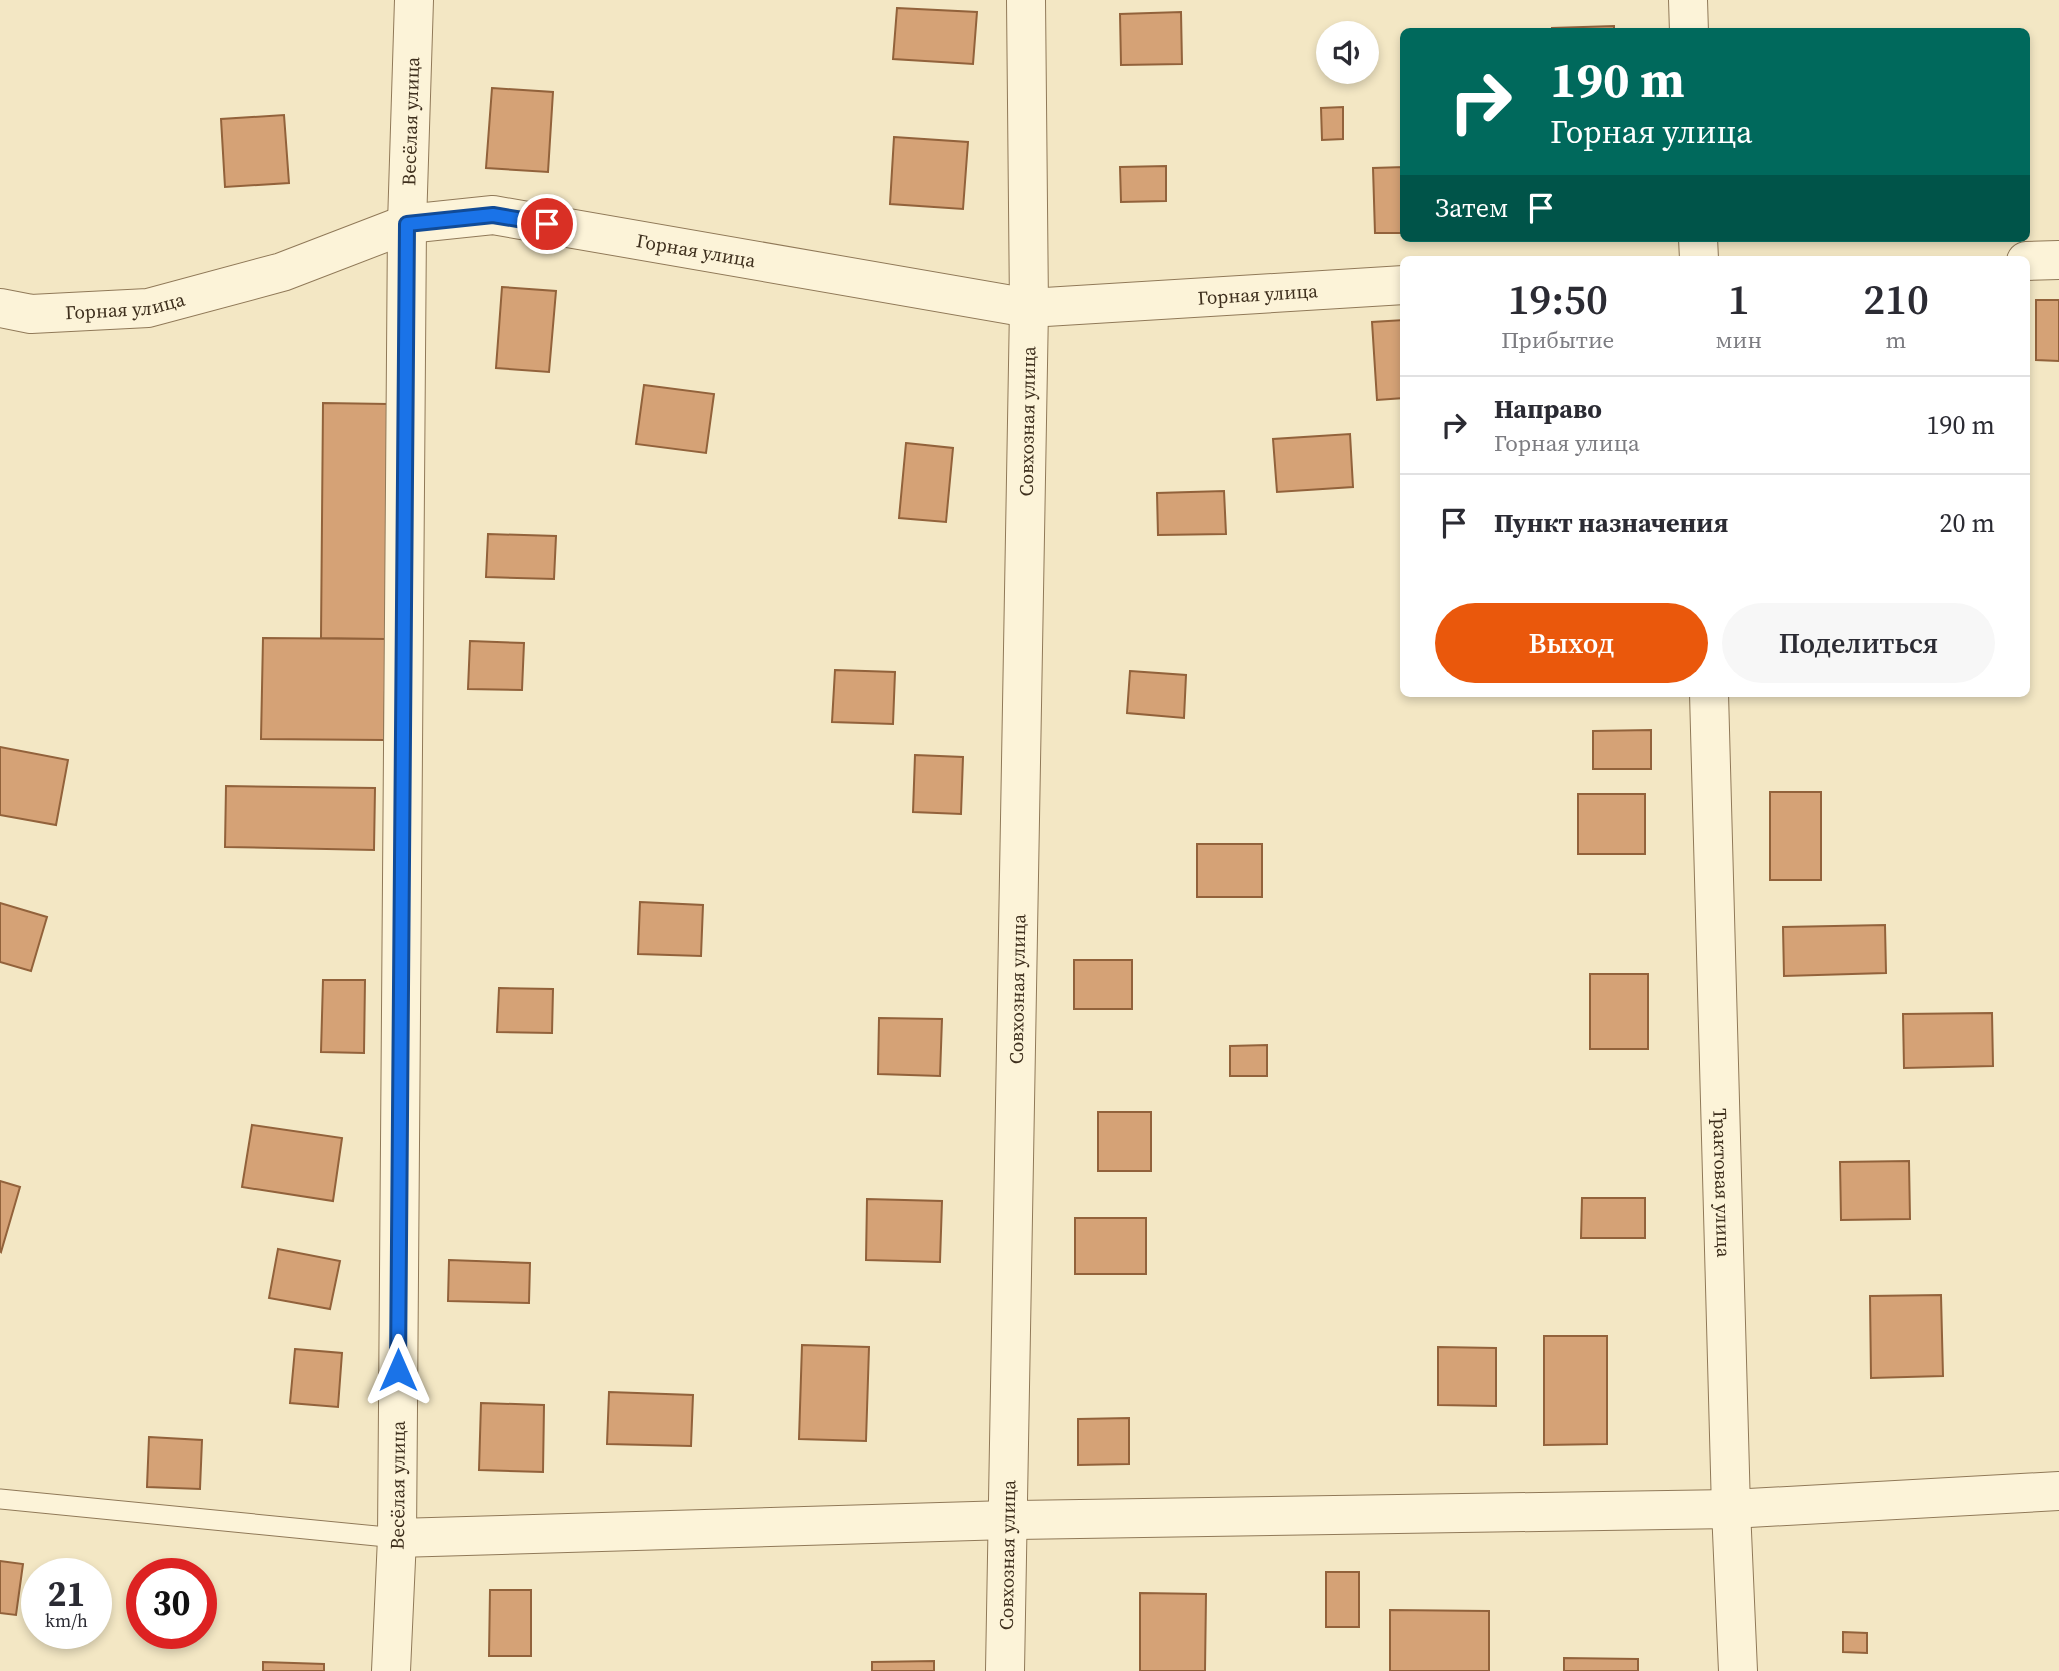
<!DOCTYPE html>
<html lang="ru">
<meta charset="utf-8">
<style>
body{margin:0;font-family:"Source Serif 4",serif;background:#f7f7f7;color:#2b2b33;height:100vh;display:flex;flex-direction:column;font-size:26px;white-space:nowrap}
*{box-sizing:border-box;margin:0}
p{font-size:23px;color:#7c7c81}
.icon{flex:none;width:38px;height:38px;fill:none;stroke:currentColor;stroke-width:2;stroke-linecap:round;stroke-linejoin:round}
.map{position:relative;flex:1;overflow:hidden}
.drawer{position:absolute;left:1400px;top:256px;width:630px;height:441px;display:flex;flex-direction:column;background:#fff;border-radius:10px;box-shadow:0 4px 10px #0003}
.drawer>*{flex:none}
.banner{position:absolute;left:1400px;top:28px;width:630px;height:214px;border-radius:10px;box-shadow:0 4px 10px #0003;background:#00695c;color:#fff;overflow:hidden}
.fabs{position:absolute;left:1316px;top:21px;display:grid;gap:14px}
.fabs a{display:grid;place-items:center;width:63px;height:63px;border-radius:50%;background:#fff;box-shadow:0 4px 10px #0003;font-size:35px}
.speed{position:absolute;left:21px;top:1558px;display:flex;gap:14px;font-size:35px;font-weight:700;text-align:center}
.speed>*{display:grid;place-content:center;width:91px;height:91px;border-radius:50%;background:#fff;box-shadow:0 4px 10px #0003;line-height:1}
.speed small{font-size:18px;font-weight:400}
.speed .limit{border:10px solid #d22;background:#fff;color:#111}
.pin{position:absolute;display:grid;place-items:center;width:60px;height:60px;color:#fff;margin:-30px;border:4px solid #fff;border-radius:50%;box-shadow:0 2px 7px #0007}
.me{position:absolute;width:77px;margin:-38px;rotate:0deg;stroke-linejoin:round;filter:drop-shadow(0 0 5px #0008)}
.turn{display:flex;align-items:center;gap:24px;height:147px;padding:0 35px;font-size:32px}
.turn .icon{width:91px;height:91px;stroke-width:2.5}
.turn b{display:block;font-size:49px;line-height:60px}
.then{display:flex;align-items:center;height:66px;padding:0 35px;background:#0003;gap:14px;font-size:26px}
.eta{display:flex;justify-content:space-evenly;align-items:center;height:119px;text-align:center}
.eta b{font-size:42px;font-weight:600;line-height:49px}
.primary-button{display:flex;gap:14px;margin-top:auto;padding:14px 35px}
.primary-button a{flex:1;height:80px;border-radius:42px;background:#ea580c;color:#fff;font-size:28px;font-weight:600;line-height:80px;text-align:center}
.primary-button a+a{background:#f7f7f7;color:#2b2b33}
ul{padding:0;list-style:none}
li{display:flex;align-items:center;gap:21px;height:98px;padding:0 35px;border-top:2px solid #e1e1e2}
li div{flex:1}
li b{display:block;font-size:26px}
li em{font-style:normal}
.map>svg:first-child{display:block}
.building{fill:#d5a276;stroke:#92623b;stroke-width:2}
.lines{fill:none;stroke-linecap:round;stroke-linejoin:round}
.service-casing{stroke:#907958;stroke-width:21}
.minor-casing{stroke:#907958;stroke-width:40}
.service{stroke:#fcf3d8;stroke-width:19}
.minor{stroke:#fcf3d8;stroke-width:38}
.route-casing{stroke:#114b97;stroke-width:18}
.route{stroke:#1a73e8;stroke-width:12}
.labels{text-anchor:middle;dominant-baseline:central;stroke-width:5;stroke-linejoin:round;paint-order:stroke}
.street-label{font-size:19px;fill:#3e2f1d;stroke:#f9f1d4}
</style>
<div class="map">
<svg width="2059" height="1671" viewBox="0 0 2059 1671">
<rect width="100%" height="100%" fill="#f3e7c4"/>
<path class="building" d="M897,8L977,12L973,64L893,59Z
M1181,12L1182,64L1121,65L1120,14Z
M1614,26V32H1552V28Z
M492,88L553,92L548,172L486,168Z
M1343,107V139L1322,140L1321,108Z
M284,115L289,183L225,187L221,119Z
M894,137L968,142L963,209L890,204Z
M1166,166V201L1121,202L1120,167Z
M1404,167V233H1375L1373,168Z
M502,287L556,291L549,372L496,368Z
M2036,300H2059V361L2036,360Z
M1404,320V398L1377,400L1372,322Z
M644,385L714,394L706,453L636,444Z
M323,403L388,404L386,639L321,638Z
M1350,434L1353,487L1277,492L1273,439Z
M906,443L953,448L946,522L899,518Z
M1224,491L1226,534L1158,535L1157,493Z
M488,534L556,536L554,579L486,577Z
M263,638L386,639L384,740L261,739Z
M470,641L524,643L522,690L468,689Z
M835,670L895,672L893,724L832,722Z
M1130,671L1186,675L1184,718L1127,713Z
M1651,730V769H1593V731Z
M0,747L68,760L56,825L0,815Z
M915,755L963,757L961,814L913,812Z
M226,786L375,788L374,850L225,847Z
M1770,792H1821V880H1770Z
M1578,794H1645V854H1578Z
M1197,844H1262V897H1197Z
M640,902L703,905L701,956L638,954Z
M0,903L47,917L31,971L0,962Z
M1885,925L1886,973L1784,976L1783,927Z
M1074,960H1132V1009H1074Z
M1590,974H1648V1049H1590Z
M323,980H365L364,1053L321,1052Z
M499,988L553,989L552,1033L497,1032Z
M1992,1013L1993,1066L1904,1068L1903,1014Z
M879,1018L942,1019L940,1076L878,1074Z
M1267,1045V1076H1230V1046Z
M1098,1112H1151V1171H1098Z
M252,1125L342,1138L333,1201L242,1187Z
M1909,1161L1910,1219L1841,1220L1840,1162Z
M0,1181L20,1187L1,1252L0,1251Z
M1582,1198H1645V1238H1581Z
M867,1199L942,1201L940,1262L866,1260Z
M1075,1218H1146V1274H1075Z
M278,1249L340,1261L330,1309L269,1298Z
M449,1260L530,1263L529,1303L448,1301Z
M1941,1295L1943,1376L1871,1378L1870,1296Z
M1544,1336H1607V1444L1544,1445Z
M802,1345L869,1347L866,1441L799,1439Z
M1438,1347L1496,1348V1406L1438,1405Z
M295,1349L342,1353L338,1407L290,1403Z
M609,1392L693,1395L691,1446L607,1444Z
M481,1403L544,1405L543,1472L479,1470Z
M1129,1418V1464L1078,1465V1419Z
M149,1437L202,1440L200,1489L147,1487Z
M0,1561L23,1564L16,1615L0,1613Z
M1326,1572H1359V1627H1326Z
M490,1590H531V1656H489Z
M1140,1593L1206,1594L1205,1671H1140Z
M1390,1610L1489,1611V1671H1390Z
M1843,1632L1867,1633V1653L1843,1652Z
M1564,1658L1638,1659V1671H1564Z
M934,1661V1671H872V1662Z
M263,1662L324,1664V1671H263Z"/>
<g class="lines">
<defs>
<path id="service" d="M0,1499L397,1538"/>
<g id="minor">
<path d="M1688,0L1689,32"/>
<path d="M1698,238L1699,259"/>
<path d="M2026,261L2059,260"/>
<path id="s1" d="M0,308L31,314L148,308L282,272L407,224L493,215L1029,308L1404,285"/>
<path id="s2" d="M1709,693L1731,1509L1738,1671"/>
<path d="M397,1538L1008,1520L1731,1509L2059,1491"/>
<path id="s3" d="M391,1671L397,1538L407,224L414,0"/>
<path id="s4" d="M1005,1671L1029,308L1026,0"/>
</g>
</defs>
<use href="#service" class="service-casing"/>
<use href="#minor" class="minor-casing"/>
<use href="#service" class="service"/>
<use href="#minor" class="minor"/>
</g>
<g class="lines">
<defs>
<path id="route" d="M398,1370L407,224L493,215L547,224"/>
</defs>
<use href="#route" class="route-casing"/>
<use href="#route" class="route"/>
</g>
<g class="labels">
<g class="street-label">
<text stroke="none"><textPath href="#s3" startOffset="1550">Весёлая улица</textPath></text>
<text stroke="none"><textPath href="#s1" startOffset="714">Горная улица</textPath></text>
<text stroke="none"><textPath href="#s1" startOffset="1281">Горная улица</textPath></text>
<text stroke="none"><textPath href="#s1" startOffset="126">Горная улица</textPath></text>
<text stroke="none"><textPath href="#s4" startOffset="1250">Совхозная улица</textPath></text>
<text stroke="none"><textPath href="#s4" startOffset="682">Совхозная улица</textPath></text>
<text stroke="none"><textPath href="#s2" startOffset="490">Трактовая улица</textPath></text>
<text stroke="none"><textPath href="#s3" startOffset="186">Весёлая улица</textPath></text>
<text stroke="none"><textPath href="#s4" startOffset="116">Совхозная улица</textPath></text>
</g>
</g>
</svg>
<div class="fabs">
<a><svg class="icon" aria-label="sound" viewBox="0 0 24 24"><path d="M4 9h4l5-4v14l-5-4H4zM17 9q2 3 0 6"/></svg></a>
</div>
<div class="speed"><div>21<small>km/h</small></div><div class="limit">30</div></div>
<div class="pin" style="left:547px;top:224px;background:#d93025"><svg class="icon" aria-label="arrive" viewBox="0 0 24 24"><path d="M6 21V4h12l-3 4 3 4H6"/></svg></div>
<svg class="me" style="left:398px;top:1370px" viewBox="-20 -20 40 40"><path d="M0-17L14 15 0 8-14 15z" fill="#1a73e8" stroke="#fff" stroke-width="4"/></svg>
<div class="banner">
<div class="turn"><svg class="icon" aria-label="right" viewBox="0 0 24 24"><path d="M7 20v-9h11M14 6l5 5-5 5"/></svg><div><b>190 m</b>Горная улица</div></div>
<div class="then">Затем<svg class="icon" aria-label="arrive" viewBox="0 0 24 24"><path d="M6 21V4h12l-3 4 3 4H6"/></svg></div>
</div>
<section class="drawer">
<div class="eta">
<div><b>19:50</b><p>Прибытие</p></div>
<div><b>1</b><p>мин</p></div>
<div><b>210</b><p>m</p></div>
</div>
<ul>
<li><svg class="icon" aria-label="right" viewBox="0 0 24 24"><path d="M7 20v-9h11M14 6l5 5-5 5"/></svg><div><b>Направо</b><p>Горная улица</p></div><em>190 m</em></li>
<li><svg class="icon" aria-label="arrive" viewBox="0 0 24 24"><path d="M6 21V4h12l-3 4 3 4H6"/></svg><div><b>Пункт назначения</b></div><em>20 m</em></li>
</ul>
<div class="primary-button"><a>Выход</a><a>Поделиться</a></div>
</section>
</div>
